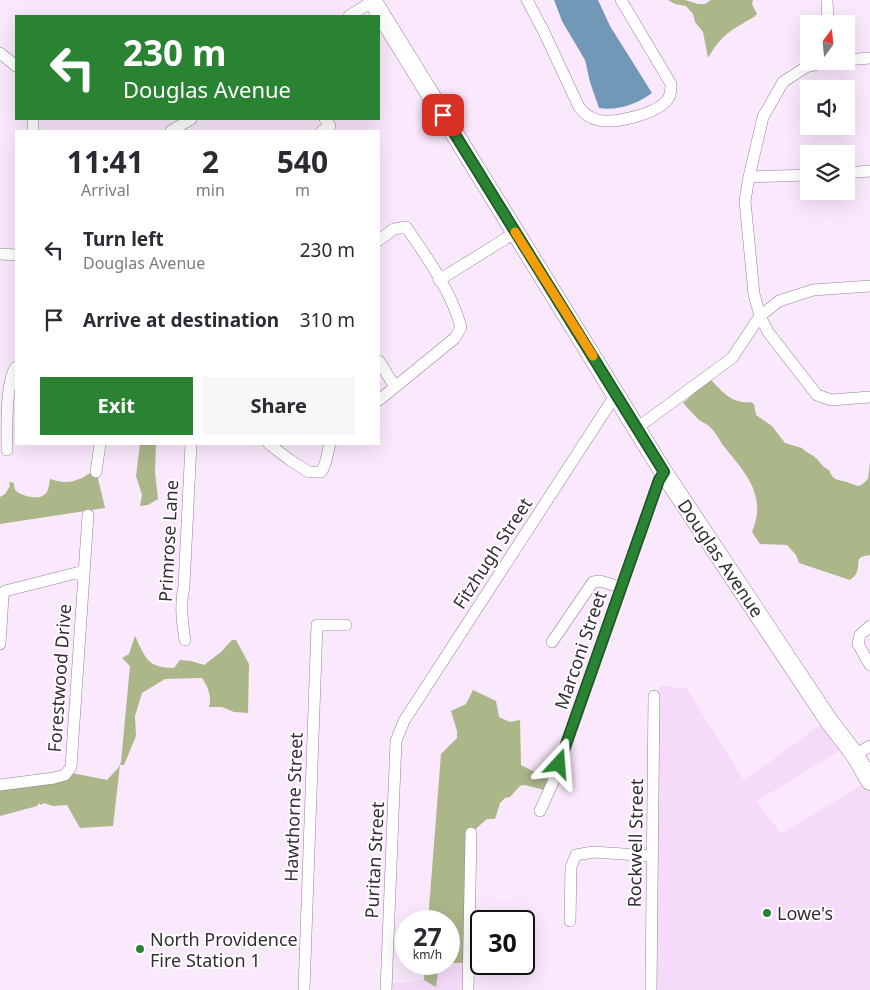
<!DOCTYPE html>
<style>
body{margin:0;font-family:"Noto Sans",sans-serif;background:#f7f7f7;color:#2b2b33;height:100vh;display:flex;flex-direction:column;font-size:19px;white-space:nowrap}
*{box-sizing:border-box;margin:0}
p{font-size:16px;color:#7c7c81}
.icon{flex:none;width:28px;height:28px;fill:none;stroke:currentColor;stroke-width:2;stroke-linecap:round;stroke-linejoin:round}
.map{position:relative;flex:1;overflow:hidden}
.sheet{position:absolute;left:15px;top:130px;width:365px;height:315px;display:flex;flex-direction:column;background:#fff;border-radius:0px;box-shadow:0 5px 20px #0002}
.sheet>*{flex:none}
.guide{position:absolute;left:15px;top:15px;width:365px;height:105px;border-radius:0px;box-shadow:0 5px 20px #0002;background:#298333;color:#fff;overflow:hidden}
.needle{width:32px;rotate:15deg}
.fabs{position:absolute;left:800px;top:15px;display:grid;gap:10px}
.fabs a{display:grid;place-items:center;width:55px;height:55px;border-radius:0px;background:#fff;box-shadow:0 5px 20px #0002;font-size:25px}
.speed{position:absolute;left:395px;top:910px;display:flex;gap:10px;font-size:25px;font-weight:700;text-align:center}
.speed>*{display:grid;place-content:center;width:65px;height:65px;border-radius:50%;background:#fff;box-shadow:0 5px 20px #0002;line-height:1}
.speed small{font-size:12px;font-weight:400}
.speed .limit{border:2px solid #111;border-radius:8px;background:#fff;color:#111}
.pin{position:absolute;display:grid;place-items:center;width:42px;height:42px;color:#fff;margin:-21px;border-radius:10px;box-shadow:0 2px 8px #0006}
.me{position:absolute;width:55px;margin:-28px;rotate:19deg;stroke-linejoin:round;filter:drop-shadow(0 0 4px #0008)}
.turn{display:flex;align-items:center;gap:18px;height:105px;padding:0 25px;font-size:22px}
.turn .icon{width:65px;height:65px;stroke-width:2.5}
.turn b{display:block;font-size:35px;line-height:42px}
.eta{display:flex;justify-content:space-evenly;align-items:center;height:85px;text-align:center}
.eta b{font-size:30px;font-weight:700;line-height:35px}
.primary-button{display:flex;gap:10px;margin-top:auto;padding:10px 25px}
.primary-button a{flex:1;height:58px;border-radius:0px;background:#298333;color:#fff;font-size:20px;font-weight:700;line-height:58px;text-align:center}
.primary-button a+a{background:#f7f7f7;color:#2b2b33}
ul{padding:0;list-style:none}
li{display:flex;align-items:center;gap:15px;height:70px;padding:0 25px}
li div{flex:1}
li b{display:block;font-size:19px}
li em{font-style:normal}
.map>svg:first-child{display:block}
.built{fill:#f6dafa}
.forest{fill:#abb689}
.water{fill:#7298b8}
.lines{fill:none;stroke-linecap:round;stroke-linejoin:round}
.street-casing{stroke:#968198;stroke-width:12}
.primary-casing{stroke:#968198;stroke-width:19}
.street{stroke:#fff;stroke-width:11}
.primary{stroke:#fff;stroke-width:18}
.route-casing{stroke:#1b5521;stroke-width:12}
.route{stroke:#298333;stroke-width:9}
.slow{stroke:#f59e0b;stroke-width:9}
.poi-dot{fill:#298333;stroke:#fff;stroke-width:2}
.labels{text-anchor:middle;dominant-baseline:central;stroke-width:4;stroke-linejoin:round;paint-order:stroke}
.street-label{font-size:18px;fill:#352c36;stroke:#fff}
.poi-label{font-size:18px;fill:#352c36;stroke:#fff;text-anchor:start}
</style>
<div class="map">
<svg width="870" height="990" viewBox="0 0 870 990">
<rect width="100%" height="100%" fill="#fae8fc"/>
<path class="built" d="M659,685L687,689L743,779L745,780L828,719L846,747L757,801L781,834L869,780L870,782V990H648L654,752Z
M449,963L465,964L464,990H384V982L406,983L424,980L436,986L439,964Z"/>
<path class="forest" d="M668,0H685L698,4H705L711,0H753L752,4L757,14L754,17C731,30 721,35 708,58L703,32L695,22L693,14L686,6L675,4Z
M710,379C720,389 728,400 742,402C747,403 750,401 754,404L756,415L772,426L785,443L802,448C806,453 812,454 816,458C821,463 822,467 829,470C833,481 837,479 847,482C859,486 858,489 868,479L870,462V555C852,557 862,563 856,574C855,576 852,578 850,580L799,563L796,555L787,545L760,544L752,532C768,494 744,472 722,444C719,439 716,433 711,428C708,424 703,423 699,420C693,414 688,408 683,403Z
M140,444H156L155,472L158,499L148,505L140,506L142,495L136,476Z
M96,470L105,508L0,524V497L5,494L10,486L9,482L14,483C14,486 14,488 16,491C22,496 38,500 44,495C49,492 49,484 50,479C71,486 78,480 96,470Z
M135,636C145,657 147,668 174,668L180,660L191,661L204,665L221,652L232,640H236L249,664L248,713L234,712L222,707H209C212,696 208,687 202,678L165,679L142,693L135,716L136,736L124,765H120L113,826L80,828L67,805L53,806L44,803L41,805L39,803L37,806L0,816V786L72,773L107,780L119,767L121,762L130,666L122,658L129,654Z
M473,690L496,701L499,717L510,722L520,720L521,765L552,781L548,791L525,785L520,786L510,797L505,798L500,803L495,819H487L471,833L467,963H449V921H428L441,754L457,738V731L451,711L466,704Z
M425,964H439L436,987L424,980Z"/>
<path class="water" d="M554,0H598L610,26L652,93C638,104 617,111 599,108L590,82L585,60L562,21Z"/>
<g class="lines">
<defs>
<path id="street" d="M527,0L543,30L579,107C584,114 589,118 598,120C615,124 657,114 668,99C671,94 671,90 671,84L621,0
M827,0L828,24
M349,16L373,1
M0,53L16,66
M846,60L870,58
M830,61L806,67L783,82L763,117L749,177L745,201L754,294L760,316L768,332L817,395L831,400L870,397
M33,131V119
M171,131L191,119
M322,131L330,126L325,119
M846,173L870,171
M749,177L809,175
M379,240L394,229L406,227C427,257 451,291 461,327L455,338L379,400
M0,254L16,255
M439,280L505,239L515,231
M379,361L395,387
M637,428L732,358L760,316L779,301L813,290L870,286
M269,444L290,460L309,472H321C327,464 327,453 330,444
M7,450C7,431 5,382 16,367
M96,472L100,444
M870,626L860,635L858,644L870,665
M185,640C182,621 180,604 184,586L191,444
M552,642L593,582L600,581L620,587
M0,644L3,596L5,591L84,571
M855,755L870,746
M0,785L54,778L65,775L71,767L88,515
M540,811L553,782L659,480L664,473
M570,921L571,867L576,855L593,852L653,856
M304,990L317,625H346
M386,990L396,741L404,721L616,394
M468,990L471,833
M651,990L654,696"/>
<path id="primary" d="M372,0L664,473L829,721L855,755L870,781"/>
</defs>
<use href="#street" class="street-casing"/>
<use href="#primary" class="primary-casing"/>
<use href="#street" class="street"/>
<use href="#primary" class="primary"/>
</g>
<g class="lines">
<defs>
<path id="route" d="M443,115L664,472L659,480L559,764"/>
</defs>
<use href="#route" class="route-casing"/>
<use href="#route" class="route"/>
<path class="slow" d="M515,232L593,356"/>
</g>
<g class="poi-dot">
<circle cx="767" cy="913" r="5"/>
<circle cx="140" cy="949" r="5"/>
</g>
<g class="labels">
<g class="street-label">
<text transform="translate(168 541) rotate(-87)">Primrose Lane</text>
<text transform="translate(492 553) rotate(-57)">Fitzhugh Street</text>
<text transform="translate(721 558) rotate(56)">Douglas Avenue</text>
<text transform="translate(580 650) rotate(-71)">Marconi Street</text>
<text transform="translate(59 678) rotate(-86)">Forestwood Drive</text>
<text transform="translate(293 807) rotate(-88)">Hawthorne Street</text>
<text transform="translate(635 843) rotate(-89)">Rockwell Street</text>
<text transform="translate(374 860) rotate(-87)">Puritan Street</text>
</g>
<g class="poi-label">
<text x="777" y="913">Lowe's</text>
<text x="150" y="939">North Providence<tspan x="150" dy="21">Fire Station 1</tspan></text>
</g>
</g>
</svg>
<div class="fabs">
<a><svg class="needle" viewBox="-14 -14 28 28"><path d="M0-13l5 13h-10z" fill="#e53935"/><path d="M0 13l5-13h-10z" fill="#7c7c81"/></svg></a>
<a><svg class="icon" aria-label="sound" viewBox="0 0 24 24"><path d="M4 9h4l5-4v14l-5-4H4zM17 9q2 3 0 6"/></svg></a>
<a><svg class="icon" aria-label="layers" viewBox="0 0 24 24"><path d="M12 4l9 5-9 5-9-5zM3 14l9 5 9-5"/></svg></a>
</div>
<div class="speed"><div>27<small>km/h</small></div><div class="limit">30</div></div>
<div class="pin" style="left:443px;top:115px;background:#d93025"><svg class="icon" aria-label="arrive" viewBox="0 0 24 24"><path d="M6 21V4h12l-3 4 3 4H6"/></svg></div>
<svg class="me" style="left:559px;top:764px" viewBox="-20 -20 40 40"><path d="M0-17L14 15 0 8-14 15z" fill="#298333" stroke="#fff" stroke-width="4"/></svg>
<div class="guide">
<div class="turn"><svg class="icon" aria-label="left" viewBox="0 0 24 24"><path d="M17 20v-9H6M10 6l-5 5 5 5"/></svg><div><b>230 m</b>Douglas Avenue</div></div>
</div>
<section class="sheet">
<div class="eta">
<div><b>11:41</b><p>Arrival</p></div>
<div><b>2</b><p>min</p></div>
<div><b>540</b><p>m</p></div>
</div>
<ul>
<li><svg class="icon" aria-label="left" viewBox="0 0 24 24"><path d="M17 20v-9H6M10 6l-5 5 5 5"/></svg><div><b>Turn left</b><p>Douglas Avenue</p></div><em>230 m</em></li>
<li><svg class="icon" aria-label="arrive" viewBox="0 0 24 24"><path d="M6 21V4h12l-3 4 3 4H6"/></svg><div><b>Arrive at destination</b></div><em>310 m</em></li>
</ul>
<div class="primary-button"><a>Exit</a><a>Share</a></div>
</section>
</div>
